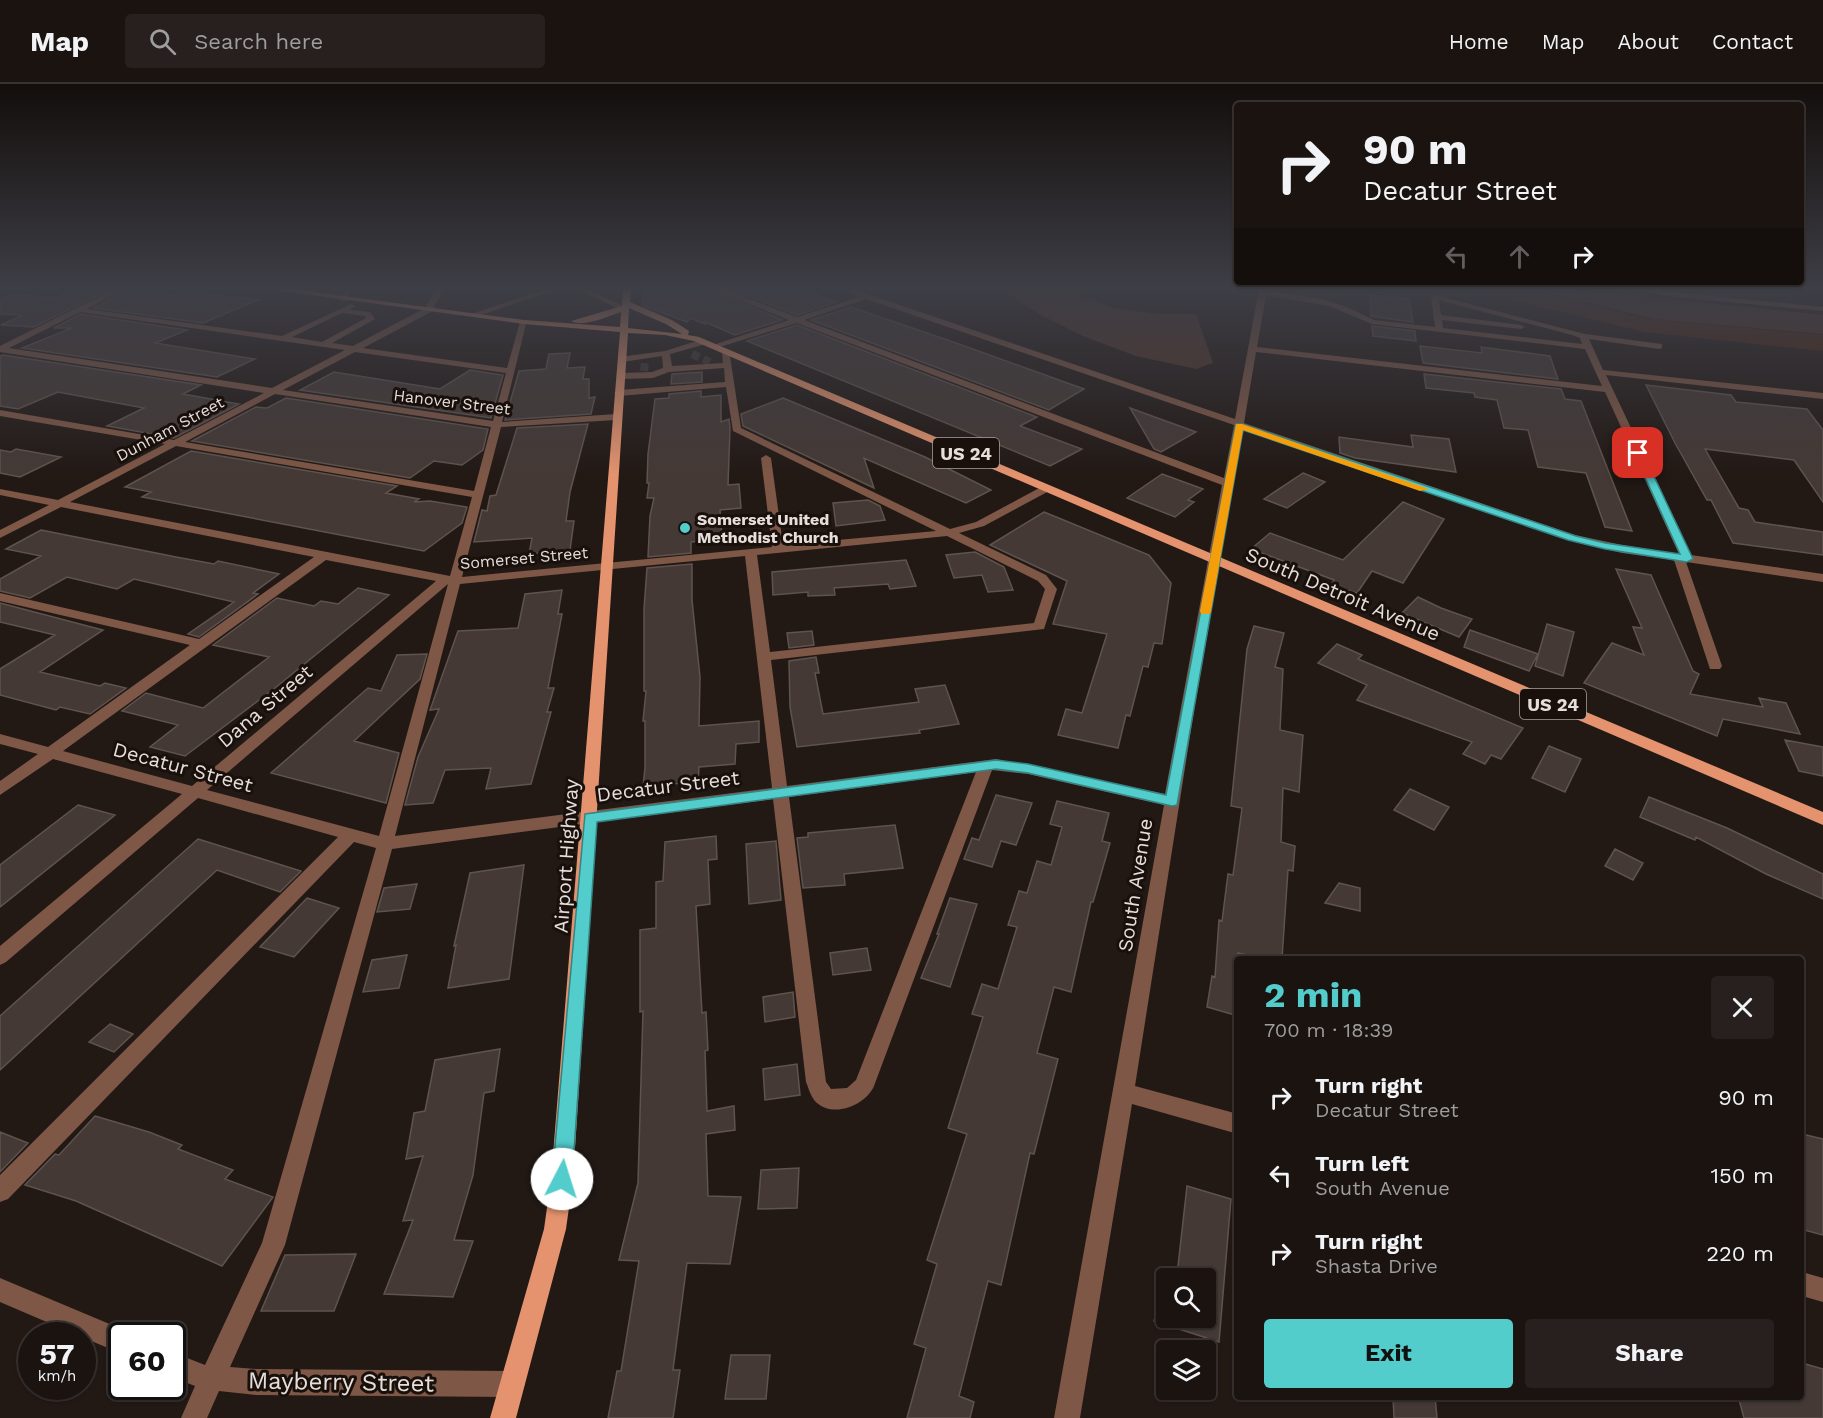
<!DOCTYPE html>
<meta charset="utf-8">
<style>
body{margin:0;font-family:"Work Sans",sans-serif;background:#27201e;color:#f1f3f6;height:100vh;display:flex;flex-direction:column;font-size:22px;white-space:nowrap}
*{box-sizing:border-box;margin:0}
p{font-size:20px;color:#9f9e9f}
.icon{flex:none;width:33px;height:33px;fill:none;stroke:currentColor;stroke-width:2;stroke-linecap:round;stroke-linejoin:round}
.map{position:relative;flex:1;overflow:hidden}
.panel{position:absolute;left:1234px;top:872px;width:570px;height:444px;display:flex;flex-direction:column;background:#1a1310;border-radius:6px;box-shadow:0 2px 4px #0004,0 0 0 2px #383230}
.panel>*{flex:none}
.hud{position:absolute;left:1234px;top:18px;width:570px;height:183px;border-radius:6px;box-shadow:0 2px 4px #0004,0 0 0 2px #383230;background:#1a1310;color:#f1f3f6;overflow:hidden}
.fabs{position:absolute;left:1156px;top:1184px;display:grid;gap:12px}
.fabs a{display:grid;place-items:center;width:60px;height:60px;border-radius:6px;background:#1a1310;box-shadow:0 2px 4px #0004,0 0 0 2px #383230;font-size:30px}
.speed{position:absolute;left:18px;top:1238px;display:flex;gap:12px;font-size:30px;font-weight:700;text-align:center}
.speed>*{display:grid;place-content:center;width:78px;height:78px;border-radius:50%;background:#1a1310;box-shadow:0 2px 4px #0004,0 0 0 2px #383230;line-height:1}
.speed small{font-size:15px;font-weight:400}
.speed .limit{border:3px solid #111;border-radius:9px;background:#fff;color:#111}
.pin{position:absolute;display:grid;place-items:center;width:51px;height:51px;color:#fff;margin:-26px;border-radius:12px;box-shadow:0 3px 9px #0006}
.me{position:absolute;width:66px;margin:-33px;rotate:5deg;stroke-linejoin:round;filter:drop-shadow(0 0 4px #0008)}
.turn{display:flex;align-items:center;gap:21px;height:126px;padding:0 30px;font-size:27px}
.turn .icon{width:78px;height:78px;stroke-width:2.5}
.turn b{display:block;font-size:42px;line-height:51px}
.lanes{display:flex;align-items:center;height:57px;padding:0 30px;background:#0003;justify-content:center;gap:30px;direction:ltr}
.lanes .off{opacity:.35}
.round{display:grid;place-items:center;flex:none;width:63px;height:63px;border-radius:6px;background:#27201e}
.headline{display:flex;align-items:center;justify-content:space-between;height:102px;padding:0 30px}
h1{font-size:36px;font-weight:700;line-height:45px;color:#52cdcc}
.button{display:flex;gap:12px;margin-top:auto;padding:12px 30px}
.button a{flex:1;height:69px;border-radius:6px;background:#52cdcc;color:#111;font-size:24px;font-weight:700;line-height:69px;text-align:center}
.button a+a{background:#27201e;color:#f1f3f6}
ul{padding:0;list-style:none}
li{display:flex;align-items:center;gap:18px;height:78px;padding:0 30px}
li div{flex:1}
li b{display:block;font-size:22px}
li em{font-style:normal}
header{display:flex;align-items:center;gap:36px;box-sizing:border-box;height:84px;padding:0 30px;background:#1a1310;border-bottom:2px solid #383230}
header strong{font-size:28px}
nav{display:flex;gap:33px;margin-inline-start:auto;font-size:21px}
.search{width:420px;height:54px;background:#27201e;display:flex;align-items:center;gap:15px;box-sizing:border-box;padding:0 21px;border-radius:6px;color:#9f9e9f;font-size:22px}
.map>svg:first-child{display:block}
.green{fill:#523528}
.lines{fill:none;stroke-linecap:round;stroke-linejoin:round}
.river{fill:#4d2410;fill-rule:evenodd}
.building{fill:#443935;stroke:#5f534e;stroke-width:1.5}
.minor-tunnel{stroke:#3f3733;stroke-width:8;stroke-dasharray:8 4.5;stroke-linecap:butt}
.minor{fill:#7e5746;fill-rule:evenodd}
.major{fill:#e4936e;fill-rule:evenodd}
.route{fill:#52cdcc;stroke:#358585;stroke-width:1.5}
.slow{fill:#f59e0b}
.poi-dot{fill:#52cdcc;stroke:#19100c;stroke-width:2}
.labels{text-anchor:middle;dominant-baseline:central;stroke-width:6;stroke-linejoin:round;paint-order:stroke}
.far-street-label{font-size:16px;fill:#e5dedb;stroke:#19100c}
.far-poi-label{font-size:16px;font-weight:bold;fill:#e5dedb;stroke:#19100c;text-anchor:start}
.shield{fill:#19100c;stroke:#a8a09d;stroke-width:1.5}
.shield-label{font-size:18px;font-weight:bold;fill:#e5dedb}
.street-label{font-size:20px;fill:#e5dedb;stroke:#19100c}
.near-street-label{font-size:24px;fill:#e5dedb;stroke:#19100c}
</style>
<header>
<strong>Map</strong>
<div class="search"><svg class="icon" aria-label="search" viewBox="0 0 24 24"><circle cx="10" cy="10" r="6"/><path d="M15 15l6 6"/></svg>Search here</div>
<nav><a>Home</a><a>Map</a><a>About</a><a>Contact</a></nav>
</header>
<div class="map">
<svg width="1823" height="1334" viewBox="0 0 1823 1334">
<rect width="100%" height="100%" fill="#221915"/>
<path class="green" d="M1001,205H1062L1113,224L1159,230H1196L1213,279L1196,285L1136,272L1083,252L1039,230Z
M1531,205H1569L1823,231V250L1654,235Z"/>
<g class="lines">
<path class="river" d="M1484,205H1525L1644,234L1823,251V267L1644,248L1487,210Z"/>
</g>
<path class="building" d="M646,205H710L782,236L735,251L705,238V240L690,234L687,238L642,221Z
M731,205H801L837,218L797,231Z
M71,207L102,209L34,243L1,241L23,231L0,230V216L12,211L58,213Z
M185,207L258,216L203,239L94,224L121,209L148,208L173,211Z
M1370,211L1409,215L1413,238L1371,232Z
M851,223L959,260L1084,305L1049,326L811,236Z
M80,230L187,246L155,259L255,275L217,293L22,264L72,244H54Z
M797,241L1037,333L1020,342L1082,365L1050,382L747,257Z
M1372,242L1415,247L1416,257L1373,252Z
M1420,262L1482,269L1481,263L1550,272L1558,295L1423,279Z
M570,269L567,284L585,283L583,295H589V314L595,313L591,330L505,336L519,287L546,285L549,270Z
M3,271L201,301L183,310L239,320L174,354L107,342L144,324L58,308L18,325L0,322V272Z
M470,286L503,291L491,334L300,306L334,288L440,305Z
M702,288V298L671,300L672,290Z
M1424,290L1561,305L1565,315L1581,317L1632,447L1605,443L1586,389L1538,383L1528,346L1504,344L1497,316L1475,313L1474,309L1426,304Z
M1646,301L1731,311L1736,318L1807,325L1823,346V418L1794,376L1705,365L1739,424L1748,426L1755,438L1823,448V471L1733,459L1711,416H1707L1675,359Z
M701,307V313L721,311V338L729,335L730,344L728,401L739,400L741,424L720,426L722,455L691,458V469L648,473L650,432L654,414H647L649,399H647L648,370L655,315L669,314V310Z
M286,314L488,345L483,366L462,381L434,377L410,394L192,357L256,323L267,324Z
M783,314L925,373L991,406L966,419L864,374L874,404L743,342L741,330Z
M1130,324L1196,348L1161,368L1154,365Z
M588,340L570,408L566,437H574L570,466L529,470L532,454L474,458L482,426L487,427L490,412L496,411L517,344Z
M1411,351L1449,355L1456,388L1355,374L1340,369L1339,353L1413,363Z
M16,365L61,373L20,393L0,389V366L11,368Z
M191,367L397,402L386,409L419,415L414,418L430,417L467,423L462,439L424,467L142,413L151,408L125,403Z
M1303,389L1325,398L1287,424L1264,415Z
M1162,390L1203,405L1188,416L1194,418L1175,433L1127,414Z
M868,416L880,422L885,436L836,442L833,419Z
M1403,418L1444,435L1403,499L1372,487L1357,509L1331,501L1334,496L1251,465L1270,449L1343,476Z
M1044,428L1149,471L1171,499L1162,560L1154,559L1148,583L1143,582L1130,632L1126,631L1118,664L1058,651L1066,625L1082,629L1107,550L1053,540L1067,497L990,461Z
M41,446L176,473L214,480L218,477L279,490L253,509L258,510L199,553L188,550L234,518L134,495L117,505L67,493L30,514L0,507V495L41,472L6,465Z
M975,468L1004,483L1013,506L988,508L982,491L954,494L946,471Z
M906,476L916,502L890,505L888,500L834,504L835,511L808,512V508L773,511L772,488Z
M692,480V516L700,593L699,642L759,637V658L736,660L735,680L699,683L698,698L643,702L645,684V637H643L646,607H644V525L647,484Z
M1616,485L1651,491L1693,587L1699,590L1690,610L1763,623L1759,614L1786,619L1800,650L1723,635L1717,652L1584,599L1612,559L1644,571L1633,543L1642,544Z
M358,504L389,511L275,604L185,672L150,663L178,641L122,627L146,609L203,624L269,573L213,561L277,514L314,522L321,517L338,520Z
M562,506L558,530H562L548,604H554L547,628H551L531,700L486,705L491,684L445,686L433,719L405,721L418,673L439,625L430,626L458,547L518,544L525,510Z
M1418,513L1441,524L1472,535L1459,553L1402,529Z
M0,519L103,546L40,588L100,602L105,599L126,604L90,630L60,623L56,626L0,611V585L55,551L0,538Z
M1547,540L1574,548L1563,592L1535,582Z
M1254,542L1284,549L1275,583L1283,585L1280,646L1303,651L1299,708L1283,704L1281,758L1295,762L1293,787L1288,786L1282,874H1261L1238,869V932L1207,923L1212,892L1215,893L1219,836L1222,837L1228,790L1233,791L1242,724L1231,722L1247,565Z
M1470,546L1538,570L1529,587L1464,563Z
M812,547L814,561L789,564L787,549Z
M1337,560L1362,571L1358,575L1523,644L1501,675L1491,671L1485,680L1463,670L1472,658L1357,616L1367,601L1318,579Z
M427,570L420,595L354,657L399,669L386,719L271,689L368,604L381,607L397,571Z
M816,573L819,589H815L823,630L919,618L915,605L945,601L959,640L919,646L920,649L797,663L790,623L789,577Z
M1785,656L1823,663V692L1799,687Z
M1549,662L1581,675L1565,708L1532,694Z
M1410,705L1449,723L1434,746L1394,726Z
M996,711L1032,719L1016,761L1001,757L992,783L964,775L972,754L979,756Z
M1649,713L1727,744L1823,790V815L1766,790L1696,753L1695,756L1640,733Z
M1057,717L1109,729L1102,757L1110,759L1093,818H1091L1071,908L1054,903L1037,969L1058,975L1034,1070L1030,1069L1001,1201L988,1197L959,1312L974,1318L970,1334H907L926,1264L914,1260L937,1180L927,1176L967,1050L948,1044L983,933L972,930L982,900L998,905L1017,843L1008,841L1019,807L1027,809L1037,777L1051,781L1062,743L1050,740Z
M78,721L115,731L0,823V781Z
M895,741L903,784L844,790L845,801L803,804L797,754L808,753V749Z
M716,752L717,775L708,776L710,820L696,822L702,929L706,928L708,966L705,967L707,1027L734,1022L735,1046L706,1050L708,1112L741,1113L730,1180L687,1179L673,1286H680L673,1334H608L617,1287H621L639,1177L619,1176L638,1099L643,927L640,928V846L656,844V798L663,797L665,758Z
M198,755L301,787L280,808L217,786L0,986V932Z
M776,757L781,816L749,820L746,760Z
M1615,765L1643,779L1633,796L1605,782Z
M524,781L509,895L448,904L456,861L454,862L470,789Z
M1339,799L1360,804V827L1325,819Z
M417,800L410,825L377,828L384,804Z
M307,814L339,824L294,873L260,863Z
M950,814L977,820L950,903L921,894L939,850H937Z
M867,864L871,886L833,891L830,869Z
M407,871L399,904L363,908L372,876Z
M793,908L795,933L765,938L763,913Z
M110,940L133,950L114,968L89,958Z
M500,965L494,1007L484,1009L473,1091L454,1156L473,1157L453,1213L384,1210L413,1136L403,1137L423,1072L406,1075L414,1029L425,1027L435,976Z
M797,980L800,1011L765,1016L763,985Z
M95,1032L149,1048L182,1061L178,1065L233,1086L225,1095L273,1113L222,1182L76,1117L25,1101L55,1070L59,1071Z
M0,1048L28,1059L0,1088Z
M1802,1050L1823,1055V1151L1804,1146L1802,1138Z
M799,1084L797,1124L758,1125L761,1086Z
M1187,1102L1231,1115L1219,1258L1154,1237L1155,1233H1206V1194H1186L1177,1191Z
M356,1170L334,1227H261L285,1171Z
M731,1271H770L766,1315H725Z
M1802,1279L1823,1285V1334H1744L1738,1312H1802Z
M1393,1312H1435L1437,1334H1394Z"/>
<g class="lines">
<path class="minor-tunnel" d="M692,270L710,278
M644,287L645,277"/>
<path class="minor" d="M114,205H124L87,225L282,252L351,220L355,222L350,226L370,228L375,235L332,259L353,262L425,224L436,205H444L431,228L363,264L507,284L520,238L527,236L502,338L616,330L621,333L616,336L501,343L462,493L772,463L761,374L766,371L771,374L783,461L936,447L733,347L726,303L619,312L614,309L619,306L725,298L724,284L669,288L653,294L620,295L616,292L620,289L652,288L663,284L662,272L622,278L619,277V273L665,267L703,255L706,256V260L670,270L672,282L723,279L722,268L729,266L741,344L950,445L976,438L1043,402H1051V406L984,442L959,449L1046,491L1057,505L1044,545L771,576L787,702L996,675L1165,710L1222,401L797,239L713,265V261L789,236L712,205H723L797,233L859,213L841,205H853L1235,335L1259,205L1322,215L1347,223L1374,236L1435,243L1431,213L1435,211L1585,250L1662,260V264L1659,265L1589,255L1603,286L1823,309V315L1606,291L1691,471L1823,490V498L1686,478L1722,582L1720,585H1710L1674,476L1622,469L1568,456L1243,345L1193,633L1135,1002L1238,1030V1050L1132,1020L1080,1334H1054L1164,721L1028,690L992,686L874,1002C866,1021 834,1034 817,1019C811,1014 809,1005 806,998L773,715L392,765L285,1161L230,1283L256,1285L512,1287L521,1291L525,1300L521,1309L512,1313L256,1311L219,1307L207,1334H181L195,1302L172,1293V1268L205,1281L262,1159L376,764L354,758L8,1115L0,1118V1091L338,753L198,714L6,878L0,881V862L182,710L53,675L0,711V697L38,670L0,660V650L48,663L190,561L0,517V509L199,555L314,473L61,423L0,454V446L49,421L0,411V405L58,416L165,360L0,332V326L174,356L264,309L0,268V262ZM1266,211L1329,222L1372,240L1585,265L1602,302L1257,263ZM866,215L1234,341L1224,394L804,236ZM1439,216L1572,251L1580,254L1582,260L1443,244L1442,236L1521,245L1525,243L1521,241L1441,231ZM80,228L345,266L272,304L9,264ZM342,229L365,232L366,234L322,258L292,253ZM355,268L506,289L493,337L283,306ZM1256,268L1605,308L1679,470L1622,461L1575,451L1244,339ZM275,310L491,343L474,407L185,358ZM176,362L472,413L450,492L70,418ZM947,452L1038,497L1045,505L1034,539L770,568L757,471ZM745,472L772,704L395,752L460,500ZM326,476L436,497L192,702L63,667ZM448,500L379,752L207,706ZM976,688L856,996L847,1004L831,1005L826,998L789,713Z
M345,205H352L346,217H340Z
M546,205H558L475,233L468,231Z
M577,205H587L628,224L621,226Z
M1640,205L1823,223V227L1666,212Z
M1802,1188L1823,1194V1218L1802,1212Z
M0,1194L131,1249V1251H122V1270L82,1253V1251H77L0,1218Z"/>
<path class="major" d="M268,205H292L524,236L620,243L621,228C608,232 584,244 571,237L622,222L623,205H631L630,218L672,236L689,247L688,251L699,253L1823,728V741L694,257L665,251L628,249L573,1095L566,1145L516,1334H490L544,1145L551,1095L620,248L524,240ZM629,224L666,240L682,250L628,244Z"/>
</g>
<linearGradient id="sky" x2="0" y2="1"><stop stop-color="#130e0c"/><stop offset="0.52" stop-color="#3e3e46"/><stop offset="1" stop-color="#3e3e46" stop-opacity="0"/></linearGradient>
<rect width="1823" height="392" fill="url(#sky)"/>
<path class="route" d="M1236,340H1242L1576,452L1605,459L1680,470L1634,369L1642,367L1693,475L1687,478L1605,465L1568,456L1243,346L1177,721L1172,722L1028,689L996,685L597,738L572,1095L569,1102L562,1105L555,1102L552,1095L585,730L996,676L1028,680L1166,711Z"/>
<path class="slow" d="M1236,340H1242L1429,405L1420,407L1243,346L1211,527L1210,530H1201L1200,527Z"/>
<circle class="poi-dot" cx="685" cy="444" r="6"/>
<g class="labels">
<g class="far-street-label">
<text transform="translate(452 318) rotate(7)">Hanover Street</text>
<text transform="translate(170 345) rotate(-28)">Dunham Street</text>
<text transform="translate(524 474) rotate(-5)">Somerset Street</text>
</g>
<g class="far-poi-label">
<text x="697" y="435">Somerset United<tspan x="697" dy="18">Methodist Church</tspan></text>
</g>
<g class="shield">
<rect x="933" y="354" width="66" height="30" rx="4.5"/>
<rect x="1520" y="605" width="66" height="30" rx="4.5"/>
</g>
<g class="shield-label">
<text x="966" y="369">US 24</text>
<text x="1553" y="620">US 24</text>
</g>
<g class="street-label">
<text transform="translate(1343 510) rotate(23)">South Detroit Avenue</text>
<text transform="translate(265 622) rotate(-40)">Dana Street</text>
<text transform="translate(183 683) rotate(15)">Decatur Street</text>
<text transform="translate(668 702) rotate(-7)">Decatur Street</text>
<text transform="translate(566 772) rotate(-86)">Airport Highway</text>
<text transform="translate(1135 801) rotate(-81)">South Avenue</text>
</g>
<g class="near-street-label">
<text transform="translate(341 1298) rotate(1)">Mayberry Street</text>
</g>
</g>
</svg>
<div class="fabs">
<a><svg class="icon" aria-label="search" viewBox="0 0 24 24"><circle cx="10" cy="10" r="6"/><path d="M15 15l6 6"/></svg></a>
<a><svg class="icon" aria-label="layers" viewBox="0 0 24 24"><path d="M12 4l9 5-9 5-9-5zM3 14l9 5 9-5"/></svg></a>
</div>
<div class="speed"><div>57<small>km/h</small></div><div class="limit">60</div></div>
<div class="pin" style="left:1638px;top:369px;background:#d93025"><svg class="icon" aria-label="arrive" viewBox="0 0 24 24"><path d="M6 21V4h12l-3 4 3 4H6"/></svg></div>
<svg class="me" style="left:562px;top:1095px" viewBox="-20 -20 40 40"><circle r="19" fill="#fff"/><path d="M0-13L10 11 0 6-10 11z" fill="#52cdcc"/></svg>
<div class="hud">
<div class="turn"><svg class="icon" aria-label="right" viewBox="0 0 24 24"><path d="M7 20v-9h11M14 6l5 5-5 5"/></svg><div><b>90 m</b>Decatur Street</div></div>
<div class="lanes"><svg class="icon off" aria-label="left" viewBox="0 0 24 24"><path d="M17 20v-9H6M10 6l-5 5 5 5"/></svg><svg class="icon off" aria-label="ahead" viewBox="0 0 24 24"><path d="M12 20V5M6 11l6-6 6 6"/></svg><svg class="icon" aria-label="right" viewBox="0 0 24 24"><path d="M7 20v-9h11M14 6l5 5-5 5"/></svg></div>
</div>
<section class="panel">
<div class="headline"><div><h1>2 min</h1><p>700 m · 18:39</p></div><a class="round"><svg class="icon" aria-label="close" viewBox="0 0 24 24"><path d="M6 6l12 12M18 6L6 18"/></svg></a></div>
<ul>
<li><svg class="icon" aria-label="right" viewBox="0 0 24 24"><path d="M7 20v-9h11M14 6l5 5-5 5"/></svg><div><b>Turn right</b><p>Decatur Street</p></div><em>90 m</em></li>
<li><svg class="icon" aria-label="left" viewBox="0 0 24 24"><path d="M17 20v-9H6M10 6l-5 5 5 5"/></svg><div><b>Turn left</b><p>South Avenue</p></div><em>150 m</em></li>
<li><svg class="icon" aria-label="right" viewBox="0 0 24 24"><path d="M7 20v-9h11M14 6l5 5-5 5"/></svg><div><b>Turn right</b><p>Shasta Drive</p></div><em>220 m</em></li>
</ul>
<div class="button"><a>Exit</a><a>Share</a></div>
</section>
</div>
